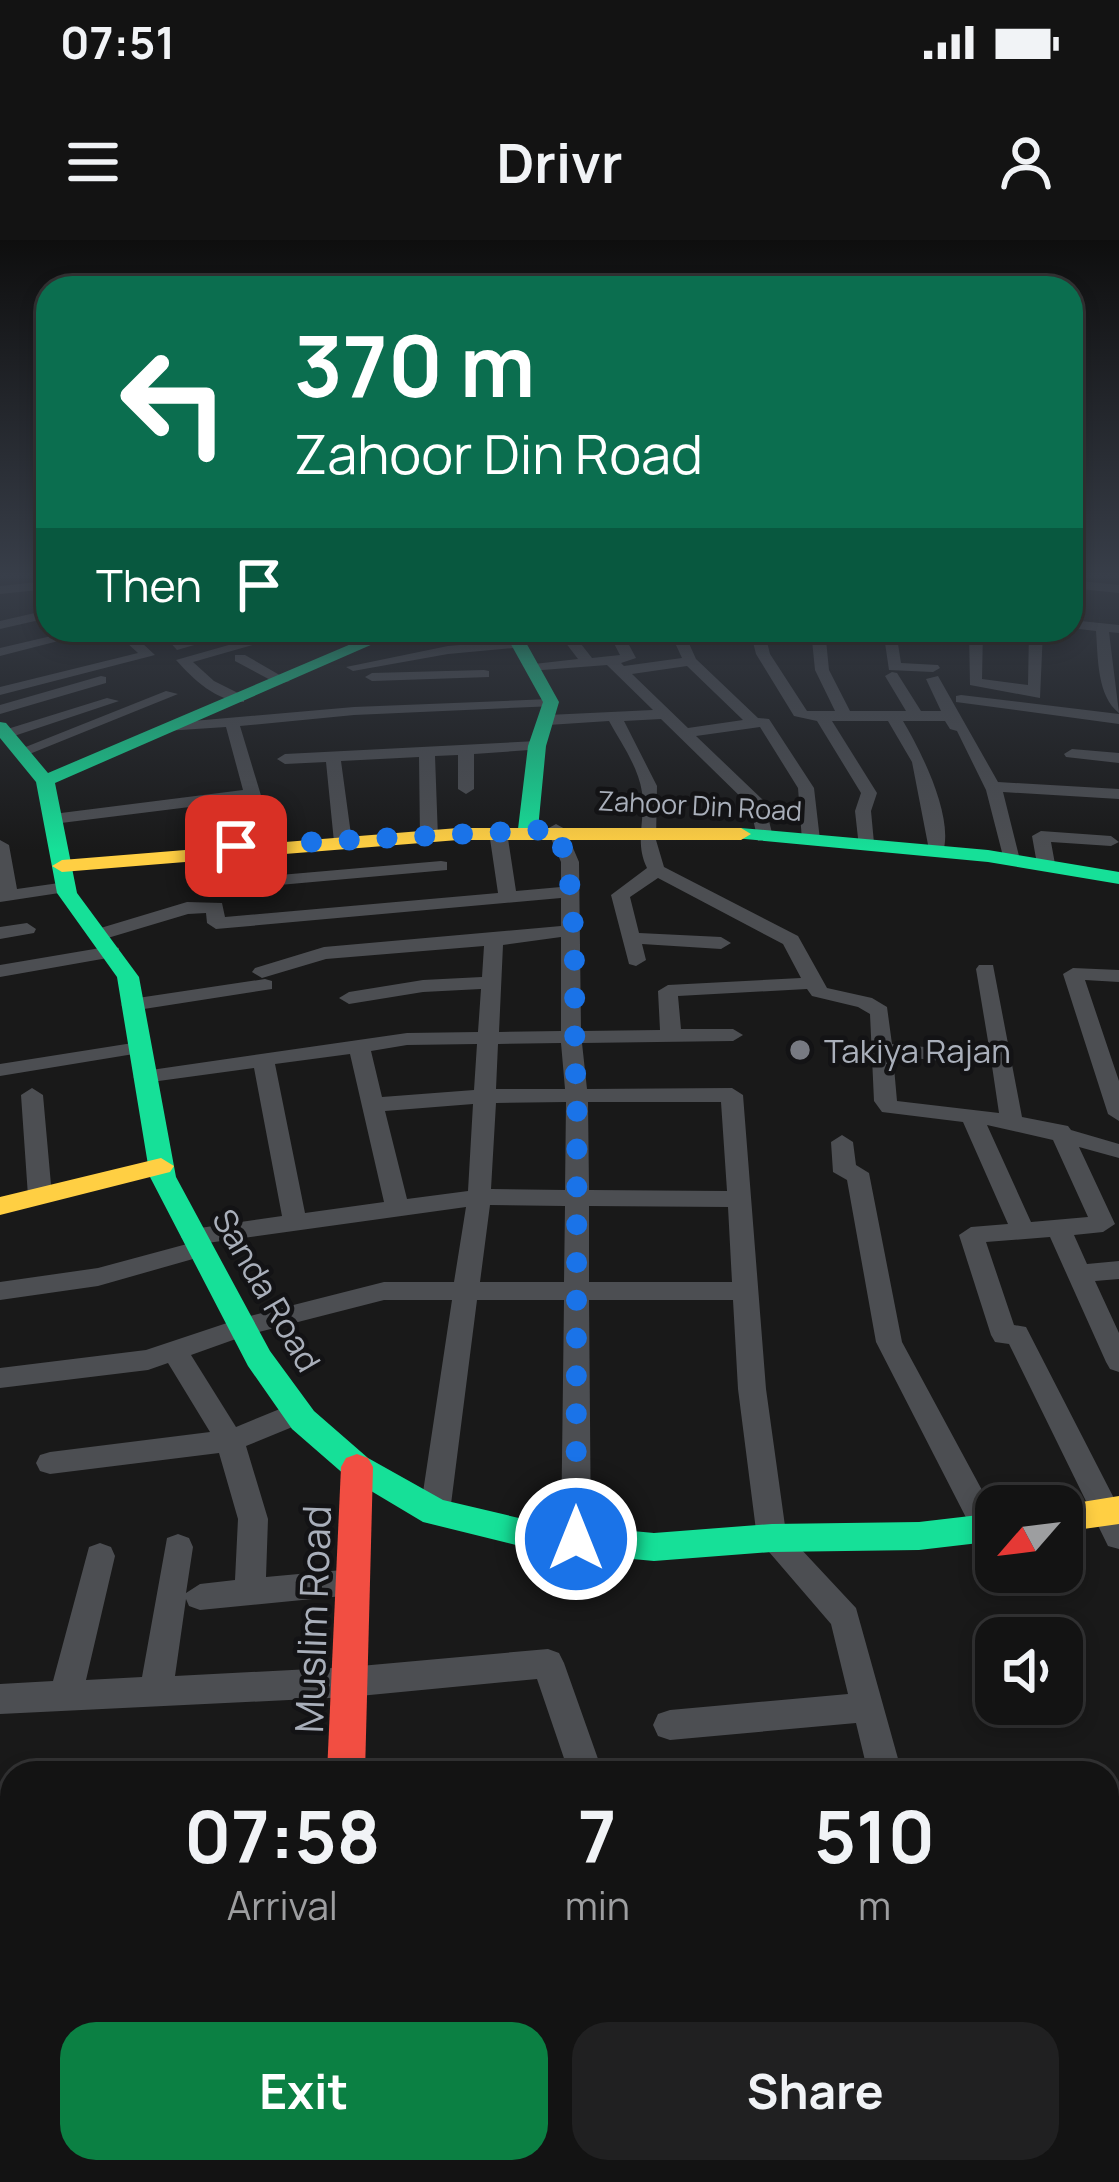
<!DOCTYPE html>
<style>
body{margin:0;font-family:Manrope,sans-serif;background:#202021;color:#f1f3f6;height:100vh;display:flex;flex-direction:column;font-size:45px;white-space:nowrap}
*{box-sizing:border-box;margin:0}
p{font-size:39px;color:#9d9ea0}
.icon{flex:none;width:66px;height:66px;fill:none;stroke:currentColor;stroke-width:2;stroke-linecap:round;stroke-linejoin:round}
.map{position:relative;flex:1;overflow:hidden}
.sheet{position:absolute;left:0px;top:1521px;width:1119px;height:423px;display:flex;flex-direction:column;background:#131313;border-radius:36px 36px 0 0;box-shadow:0 6px 18px #0003,0 0 0 3px #323233}
.sheet>*{flex:none}
.banner{position:absolute;left:36px;top:36px;width:1047px;height:366px;border-radius:36px;box-shadow:0 6px 18px #0003,0 0 0 3px #323233;background:#0b6e4f;color:#fff;overflow:hidden}
.needle{width:78px;rotate:242deg}
.buttons{position:absolute;left:975px;top:1245px;display:grid;gap:24px}
.buttons a{display:grid;place-items:center;width:108px;height:108px;border-radius:24px;background:#131313;box-shadow:0 6px 18px #0003,0 0 0 3px #323233;font-size:60px}
.pin{position:absolute;display:grid;place-items:center;width:102px;height:102px;color:#fff;margin:-51px;border-radius:24px;box-shadow:0 6px 18px #0006}
.me{position:absolute;width:132px;margin:-66px;rotate:0deg;stroke-linejoin:round;filter:drop-shadow(0 0 9px #0008)}
.turn{display:flex;align-items:center;gap:42px;height:252px;padding:0 60px;font-size:54px}
.turn .icon{width:156px;height:156px;stroke-width:2.5}
.turn b{display:block;font-size:84px;line-height:102px}
.then{display:flex;align-items:center;height:114px;padding:0 60px;background:#0003;gap:24px;font-size:45px}
.eta{display:flex;justify-content:space-evenly;align-items:center;height:204px;text-align:center}
.eta b{font-size:72px;font-weight:700;line-height:84px}
.primary-button{display:flex;gap:24px;margin-top:auto;padding:24px 60px}
.primary-button a{flex:1;height:138px;border-radius:36px;background:#0b8043;color:#fff;font-size:48px;font-weight:700;line-height:138px;text-align:center}
.primary-button a+a{background:#202021;color:#f1f3f6}
.status{display:flex;justify-content:space-between;align-items:center;height:84px;padding:0 60px;background:#131313;direction:ltr}
.status svg{height:33px;fill:currentColor}
header{display:flex;justify-content:space-between;align-items:center;height:156px;padding:0 60px;background:#131313;font-size:54px;font-weight:700}
.map>svg:first-child{display:block}
.lines{fill:none;stroke-linecap:round;stroke-linejoin:round}
.street{fill:#4c4e52;fill-rule:evenodd}
.fast{fill:#16e098;fill-rule:evenodd}
.slow{fill:#ffcf43;fill-rule:evenodd}
.jam{fill:#f24e42;fill-rule:evenodd}
.route{stroke:#1a73e8;stroke-width:21;stroke-dasharray:0 37.8}
.poi-dot{fill:#777a82;stroke:#131315;stroke-width:4.5}
.labels{text-anchor:middle;dominant-baseline:central;stroke-width:9;stroke-linejoin:round;paint-order:stroke}
.far-street-label{font-size:27px;fill:#a9afba;stroke:#131315}
.poi-label{font-size:33px;fill:#a9afba;stroke:#131315;text-anchor:start}
.street-label{font-size:33px;fill:#a9afba;stroke:#131315}
.near-street-label{font-size:39px;fill:#a9afba;stroke:#131315}
</style>
<div class="status"><b>07:51</b><svg viewBox="0 0 49 12"><path d="M0 12V9h3v3zM5 12V6h3v6zM10 12V3h3v9zM15 12V0h3v12zM26 1h20v11H26zM47 4h2v5h-2z"/></svg></div>
<header><svg class="icon" aria-label="menu" viewBox="0 0 24 24"><path d="M4 6h16M4 12h16M4 18h16"/></svg>Drivr<svg class="icon" aria-label="person" viewBox="0 0 24 24"><circle cx="12" cy="8" r="4"/><path d="M4 21q1-7 8-7t8 7"/></svg></header>
<div class="map">
<svg width="1119" height="1942" viewBox="0 0 1119 1942">
<rect width="100%" height="100%" fill="#191919"/>
<g class="lines">
<path class="street" d="M1071,340L1119,345V353L1071,348Z
M48,341V349L0,354V346Z
M48,370V378L0,389V381Z
M1071,380L1119,385V393L1109,392L1119,473C1097,456 1098,418 1096,391L1071,388Z
M77,390H101L0,416V408Z
M113,390H128L155,415L0,455V447L138,413Z
M159,390H173L180,401L208,395L215,399L177,410Z
M282,390H305L193,422L214,441L244,456V462C217,462 193,439 176,420Z
M556,390H570L592,418L620,415L607,390H621L636,418L621,423L624,426L682,418L669,390H683L696,419L758,478L769,479L814,548L820,600L811,605L802,600L798,548L760,487L696,496L764,561L773,597L758,601L750,566L661,479L624,481L657,546L656,600L664,627L798,696L827,748L872,758L887,767L892,804L990,813L976,729L979,725H993L1022,877L1068,886L1071,890L1119,904V918L1079,907L1115,984L1103,992L1074,995L1087,1024L1119,1021V1039L1095,1041L1119,1093V1132L1110,1129L1106,1122L1050,997L986,1002L1014,1085L1026,1087L1119,1268V1309L1108,1306L1009,1104L995,1102L991,1095L959,995L971,987L1008,984L963,882L882,872L874,861L870,774L858,767L812,756L807,749L678,756L681,789H733L743,795L733,801L582,803L587,849L732,848L743,855L766,1149L786,1293L856,1368L902,1533H868L856,1483L670,1500L658,1496L653,1485L658,1474L670,1470L848,1454L831,1384L757,1298L738,1149L733,1060H589L591,1299L587,1308L576,1311L565,1308L561,1299L564,1060H477L450,1272L445,1281L435,1284L425,1281L420,1272L452,1060H384L247,1095L191,1115L236,1187L297,1162L307,1165L311,1173L307,1181L246,1206L268,1279L266,1337L353,1329L364,1333L368,1342L364,1351L353,1355L200,1370L189,1366L186,1359L175,1436L349,1427L548,1409L559,1413L564,1423L603,1533H569L537,1439L349,1457L0,1474V1444L53,1441L89,1307L100,1303L111,1307L115,1316L86,1440L142,1437L167,1298L178,1294L189,1298L193,1307L186,1353L200,1344L235,1340L238,1279L219,1213L50,1234L40,1231L36,1223L40,1215L50,1212L210,1192L168,1123L148,1130L0,1148V1128L146,1110L242,1078L384,1042H454L466,967L207,1003L210,1009L207,1015L98,1046L0,1060V1042L98,1028L187,1004L181,997L193,989L282,976L254,828L144,843L133,837L144,831L407,793L478,792L481,749L423,752L349,764L339,758L349,752L423,740L482,737L484,706L326,719L262,738L252,732L255,728L324,707L561,686V658L216,689L207,683L206,673L188,674L101,700L94,698V690L187,662L222,663L225,677L498,653L489,592L498,587L507,592L516,651L561,647V622L547,589L556,584L565,589L579,622L581,791L660,790L658,751L668,745L801,738L783,704L658,638L630,657L639,693L721,697L731,703L721,709L642,704L646,720L636,726L629,724L611,655L647,628C634,601 646,580 642,552C638,526 621,503 609,481L548,485L540,480L548,475L653,470L607,425L529,431V425L534,424L578,419ZM687,426L743,480L688,488L632,434ZM561,697V791L499,792L503,705ZM561,803L565,849H496L498,804ZM477,804L474,850L382,857L371,811L407,805ZM350,814L384,962L305,973L275,824ZM893,816L992,826L999,873L897,861ZM566,862L565,950L491,949L496,863ZM588,862H721L727,951L589,950ZM473,864L468,951L407,959L385,871ZM987,885L1053,900L1088,977L1031,982ZM490,965L565,966L564,1042H480ZM589,966L728,967L732,1042H589Z
M750,390H764L770,414L807,471H835L815,430L811,390L938,398L940,401L933,405L898,404L901,423L938,425L940,428L933,432L889,430L885,403L826,400L829,430L850,471H906L885,436L892,432L897,433L921,471H941L926,439L938,436L998,542L1119,549V559L1003,552L1020,620L1017,624H1005L986,550L957,491L950,489L945,481H903C921,511 956,580 942,615H930L912,522L888,481H832L877,553L871,571L874,603L859,607L855,571L861,553L817,481L794,476L756,414Z
M969,390H983L982,439L1028,445L1029,390H1043L1040,458L970,445Z
M519,400L526,404L524,407L448,414L353,431L346,427L448,406Z
M235,415H245L290,441L278,444L235,421Z
M484,430L489,431V437L372,441L365,437L372,433Z
M101,436L106,437V443L0,474V465Z
M166,451L178,454L27,515L13,512Z
M961,455L1119,474V484L956,462V456Z
M107,458L119,461L11,497L0,496L1,491Z
M550,459L555,460V466L354,475L240,486L276,605L267,610L258,605L246,560L53,584L45,579L53,574L243,550L226,487L165,491V485L170,483L354,467Z
M537,501L545,506L543,509L474,514V549L466,554L458,549V515L435,516L438,598L429,603L420,598L419,517L341,521L352,602L343,607L334,602L326,522L285,524L277,519L285,514Z
M1072,509L1119,513V523L1066,517L1064,514Z
M1041,591L1111,596L1119,602L1111,606L1051,602L1055,624L1046,629L1037,624L1032,596Z
M0,600L9,605L17,649L66,642L75,647L66,652L0,662Z
M441,621L447,622V630L246,648L237,643L246,638Z
M27,683L36,689L34,693L0,699V687Z
M112,706L119,708V716L0,737V725Z
M1073,728L1119,730V742L1085,740L1119,841V881L1108,874L1063,734Z
M265,739L272,741V749L131,771L121,765L131,759Z
M139,802L150,808L146,812L0,836V824Z
M32,848L43,855L52,956L40,964L28,956L21,855Z
M842,895L853,902L856,925L869,933L902,1102L996,1276V1297L987,1300L976,1297L876,1102L847,940L833,932L831,902Z
M0,1642H12V1678H0Z
M1119,1775V1813L1107,1815V1777Z
M12,1825V1865L0,1866V1826Z
M1119,1892V1934L1107,1937L1096,1932H1107V1895Z
M677,1932H719L721,1942H679Z
M893,1932H935L938,1942H896Z"/>
<path class="fast" d="M384,390H405L55,543L77,653L139,737L176,937L270,1111L314,1171L368,1218L443,1260L536,1282L654,1293L772,1284L919,1282L996,1273V1301L919,1310L772,1312L654,1321L536,1310L423,1282L346,1236L292,1189L248,1126L150,937L117,737L57,653L36,542L0,498V482L6,483L48,533Z
M503,390H519L559,462L546,506L538,589L528,595L518,589L528,506L543,462Z
M741,588L988,610L1119,632V644L988,622L734,598V590Z
M311,1932H357V1942H311Z"/>
<path class="slow" d="M458,588H741L751,594L741,600H458L62,632L52,626L62,620Z
M161,918L174,926L170,932L0,975V957Z
M1119,1256V1284L1062,1292V1266H1057Z"/>
<path class="jam" d="M357,1214L368,1218L373,1227L365,1533H327L341,1227L346,1218Z"/>
</g>
<linearGradient id="sky" x2="0" y2="1"><stop stop-color="#0e0e0e"/><stop offset="0.55" stop-color="#383e49"/><stop offset="1" stop-color="#383e49" stop-opacity="0"/></linearGradient>
<rect width="1119" height="610" fill="url(#sky)"/>
<g class="lines">
<path class="route" d="M236,606L556,589C584,654 570,779 577,855L576,1299"/>
</g>
<circle class="poi-dot" cx="800" cy="810" r="12"/>
<g class="labels">
<g class="far-street-label">
<text transform="translate(700 565) rotate(3)">Zahoor Din Road</text>
</g>
<g class="poi-label">
<text x="824" y="810">Takiya Rajan</text>
</g>
<g class="street-label">
<text transform="translate(267 1050) rotate(60)">Sanda Road</text>
</g>
<g class="near-street-label">
<text transform="translate(312 1379) rotate(-88)">Muslim Road</text>
</g>
</g>
</svg>
<div class="buttons">
<a><svg class="needle" viewBox="-14 -14 28 28"><path d="M0-13l5 13h-10z" fill="#e53935"/><path d="M0 13l5-13h-10z" fill="#9d9ea0"/></svg></a>
<a><svg class="icon" aria-label="sound" viewBox="0 0 24 24"><path d="M4 9h4l5-4v14l-5-4H4zM17 9q2 3 0 6"/></svg></a>
</div>
<div class="pin" style="left:236px;top:606px;background:#d93025"><svg class="icon" aria-label="arrive" viewBox="0 0 24 24"><path d="M6 21V4h12l-3 4 3 4H6"/></svg></div>
<svg class="me" style="left:576px;top:1299px" viewBox="-20 -20 40 40"><circle r="17" fill="#1a73e8" stroke="#fff" stroke-width="3"/><path d="M0-11L8 9 0 5-8 9z" fill="#fff"/></svg>
<div class="banner">
<div class="turn"><svg class="icon" aria-label="left" viewBox="0 0 24 24"><path d="M17 20v-9H6M10 6l-5 5 5 5"/></svg><div><b>370 m</b>Zahoor Din Road</div></div>
<div class="then">Then<svg class="icon" aria-label="arrive" viewBox="0 0 24 24"><path d="M6 21V4h12l-3 4 3 4H6"/></svg></div>
</div>
<section class="sheet">
<div class="eta">
<div><b>07:58</b><p>Arrival</p></div>
<div><b>7</b><p>min</p></div>
<div><b>510</b><p>m</p></div>
</div>
<div class="primary-button"><a>Exit</a><a>Share</a></div>
</section>
</div>
